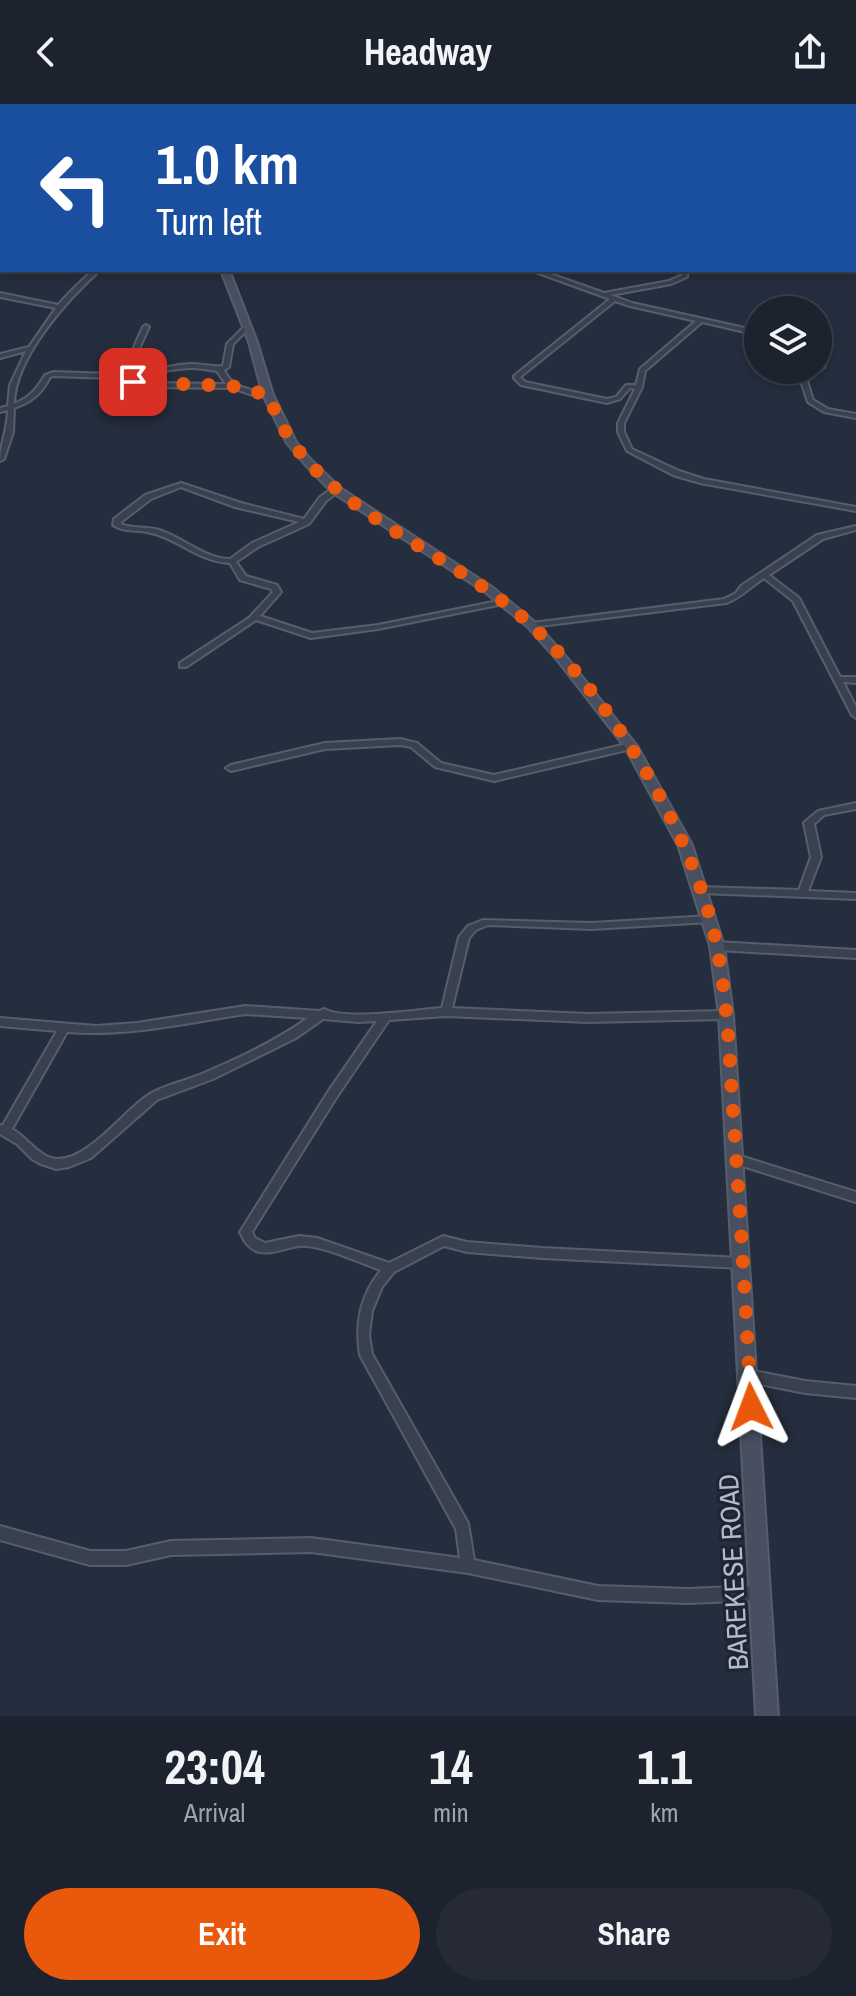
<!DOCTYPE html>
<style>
body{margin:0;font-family:"Archivo Narrow",sans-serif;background:#252a36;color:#f1f3f6;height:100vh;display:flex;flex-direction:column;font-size:30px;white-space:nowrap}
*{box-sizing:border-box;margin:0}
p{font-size:26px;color:#a0a4aa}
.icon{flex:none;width:44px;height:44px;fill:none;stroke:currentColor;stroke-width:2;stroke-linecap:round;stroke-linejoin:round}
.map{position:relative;height:1612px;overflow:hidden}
.sheet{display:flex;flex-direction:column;background:#1c222e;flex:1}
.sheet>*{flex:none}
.guide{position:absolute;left:0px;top:0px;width:856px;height:168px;box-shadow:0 4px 12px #0003,0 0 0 2px #3a3f4a;background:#1a4fa0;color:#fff;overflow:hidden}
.tools{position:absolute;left:744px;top:192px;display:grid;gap:16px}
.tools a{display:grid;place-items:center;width:88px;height:88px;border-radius:50%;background:#1c222e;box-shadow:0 4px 12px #0003,0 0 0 2px #3a3f4a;font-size:40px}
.pin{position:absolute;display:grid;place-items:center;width:68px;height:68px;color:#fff;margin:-34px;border-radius:16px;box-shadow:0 4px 12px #0006}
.me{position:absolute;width:88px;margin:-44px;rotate:357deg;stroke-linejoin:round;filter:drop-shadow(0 0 6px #0008)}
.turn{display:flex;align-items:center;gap:28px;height:168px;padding:0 24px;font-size:36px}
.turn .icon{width:104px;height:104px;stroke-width:2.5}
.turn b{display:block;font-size:56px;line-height:68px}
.eta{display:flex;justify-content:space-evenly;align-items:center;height:136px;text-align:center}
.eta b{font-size:48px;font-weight:700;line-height:56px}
.action{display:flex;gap:16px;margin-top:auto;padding:16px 24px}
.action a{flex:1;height:92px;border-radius:48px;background:#ea580c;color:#fff;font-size:32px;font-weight:700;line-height:92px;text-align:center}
.action a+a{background:#252a36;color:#f1f3f6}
header{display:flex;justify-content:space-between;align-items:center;height:104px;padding:0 24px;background:#1c222e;font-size:36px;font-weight:700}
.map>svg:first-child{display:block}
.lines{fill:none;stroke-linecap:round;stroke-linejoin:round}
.street-casing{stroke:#565e6c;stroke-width:4}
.secondary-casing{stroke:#565e6c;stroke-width:4}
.street{fill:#39404e;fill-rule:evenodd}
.secondary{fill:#474f61;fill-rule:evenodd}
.route{stroke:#ea580c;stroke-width:14;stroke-dasharray:0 25.2}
.labels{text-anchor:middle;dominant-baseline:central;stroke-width:6;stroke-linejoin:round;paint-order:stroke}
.street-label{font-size:28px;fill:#b5bbc9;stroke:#1d2533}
</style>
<header><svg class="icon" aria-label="back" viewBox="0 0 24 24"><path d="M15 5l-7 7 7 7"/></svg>Headway<svg class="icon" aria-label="share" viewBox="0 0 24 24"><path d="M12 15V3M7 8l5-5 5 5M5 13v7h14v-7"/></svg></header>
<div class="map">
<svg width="856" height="1612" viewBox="0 0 856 1612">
<rect width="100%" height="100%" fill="#252e3e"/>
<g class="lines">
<defs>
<path id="street" d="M301,0H307L304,2H298Z
M376,0H382L380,2H374Z
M388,0H396L401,2H393Z
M508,0H514L517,2H511Z
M561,0H569L573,2H565Z
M815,0H820L819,2H814Z
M829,0H840L846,2H835Z
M854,3H856V5H854Z
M2,40V44L0,45V41Z
M854,50H856V54H854Z
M0,60H2V64H0Z
M854,72L856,73V77L854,76Z
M2,76V80L0,81V77Z
M0,89L2,90V94L0,93Z
M854,121H856V125H854Z
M854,129H856V133H854Z
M0,155H2V159H0Z
M93,166H100C67,196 15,253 14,300C30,293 37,285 45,271L54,268L109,270L146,279L226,280L217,267C209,266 200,264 191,264C168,264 146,276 127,259L143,223L146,221L149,223L133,258C151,271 171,260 191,260C202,260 212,263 223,262L227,240L245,222H249V224L233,240L229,263L224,266C232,285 252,286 270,290V292L253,291L232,284L146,283L109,274L54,272L50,273C42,290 31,298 14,304L13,328L4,355L0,357C0,340 8,324 8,306L0,308V304L8,302L10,281L26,247L0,254V250L29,243L56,204L0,193V189L58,201L71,187Z
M530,166H539L604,189L669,177L682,171V166H688L687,173L671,180L611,191L632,199L758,227V231L702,218L645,267L642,283L624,319V328L632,345L679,367L704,375L856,403V407L700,379L673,371L627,347L618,328V319L635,285L630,284L620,295L607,299L521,281L514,274V272L610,195ZM615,197L630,202L696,217L640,265L636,281H626L616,293L607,295L525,278L520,273Z
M818,241L830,248L824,263L807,277L813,296L828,305L856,310V314L824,308L808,298L801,277L814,266H818V262L824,249L818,246Z
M181,379L241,399L304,415L320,393L333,384L340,386L326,397L309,420L258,443L236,458L246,472L277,481L281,488L260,512L312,529L378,521L503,496L507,498L503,500L378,525L311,534L256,516L186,563H180V559L249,514L273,488L271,485L240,476L230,459C199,458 179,435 151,429C138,425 125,429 113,421L114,415L145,391ZM181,383L235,403L299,418L252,439L230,455C203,454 184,434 159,426C146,422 133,425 121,420V418L151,395Z
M856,422V426L823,435L769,471L799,494L840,573H856V579L843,578L856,603V614L852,611L793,497L764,474C750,483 741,494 726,499L532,523L528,521L532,519L724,495L736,489L741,482L817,431Z
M400,635L417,639L441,659L494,671L631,639L635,642L631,645L494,677L435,663L411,643L400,641L325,645L231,667L226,664L231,661L325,639Z
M856,699V705L824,711L814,720L821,753L808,787L856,789V795L701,789L696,786L701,783L799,786L811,753L804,719L806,717L818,707Z
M710,812L715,815L710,818L592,825L488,821L476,826L469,834L452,904L588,910L726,907L730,908L731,911L730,914L726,915L588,918L446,912L389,916L336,994L252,1128L255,1134L265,1139L299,1132L317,1134L389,1159L443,1132L467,1138L542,1144L741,1154L745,1155L747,1159L745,1163L741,1164L542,1154L467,1148L444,1142L394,1168L382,1183L372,1207L369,1231L372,1250L468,1419L474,1456L598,1482L688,1485L759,1482L764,1484L766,1489L764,1494L759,1496L688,1499L598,1496L468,1469L311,1448L171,1451L126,1461H90L0,1436V1422L90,1447H126L171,1437L311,1434L460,1454L456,1425L360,1251C355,1219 360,1192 381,1166C357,1158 332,1145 307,1142C290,1140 273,1153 256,1147C247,1143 244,1136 240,1128L328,988L377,917L358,918L323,915L296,934L213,975L157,996L91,1054L69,1063L56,1065L41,1060L32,1055L17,1040L0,1030V1021H3L57,927L0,922V914L96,922L137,919L245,902L319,907L324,905C345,917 415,906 442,904L459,833L468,822L483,816L592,819ZM245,910L308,914C277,936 240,954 204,969C187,977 162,981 147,992C122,1009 89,1055 58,1055C40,1055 27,1033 12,1025L67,928C127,933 186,919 245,910Z
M717,838L856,846V854L717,846L712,842Z
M737,1051L856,1088V1098L733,1059L731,1056L733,1053Z
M749,1266L805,1277L856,1282V1294L805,1289L749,1278L744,1276L742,1272L744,1268Z"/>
<path id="secondary" d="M221,166H229L257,238L273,291L296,338L310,355L340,384L493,484L536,519L567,554L637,642L692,741L724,842L733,911L778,1612H756L719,911L710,842L678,741L625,643L559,558L528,523L485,488L332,388L304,359L287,339L263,291L249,238Z"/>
</defs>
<use href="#street" class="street-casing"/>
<use href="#secondary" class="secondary-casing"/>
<use href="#street" class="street"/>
<use href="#secondary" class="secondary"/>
</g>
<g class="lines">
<path class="route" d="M133,278L232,282L268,291C275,307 282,324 293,339C347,416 461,455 531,521C609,593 683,714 711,817C727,879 729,945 733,1008C740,1106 746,1205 751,1303"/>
</g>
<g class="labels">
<g class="street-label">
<text transform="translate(733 1468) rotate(-93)">BAREKESE ROAD</text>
</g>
</g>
</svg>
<div class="tools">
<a><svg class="icon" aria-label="layers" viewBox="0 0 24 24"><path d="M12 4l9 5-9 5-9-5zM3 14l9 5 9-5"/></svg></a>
</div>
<div class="pin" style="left:133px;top:278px;background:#d93025"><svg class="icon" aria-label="arrive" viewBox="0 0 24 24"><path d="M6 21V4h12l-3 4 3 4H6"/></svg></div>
<svg class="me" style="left:751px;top:1303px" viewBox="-20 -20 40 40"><path d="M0-17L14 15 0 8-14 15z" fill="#ea580c" stroke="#fff" stroke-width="4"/></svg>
<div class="guide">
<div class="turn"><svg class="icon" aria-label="left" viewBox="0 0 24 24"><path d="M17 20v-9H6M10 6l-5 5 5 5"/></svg><div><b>1.0 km</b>Turn left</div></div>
</div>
</div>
<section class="sheet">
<div class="eta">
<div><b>23:04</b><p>Arrival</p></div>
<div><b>14</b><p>min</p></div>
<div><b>1.1</b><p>km</p></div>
</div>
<div class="action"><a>Exit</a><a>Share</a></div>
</section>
